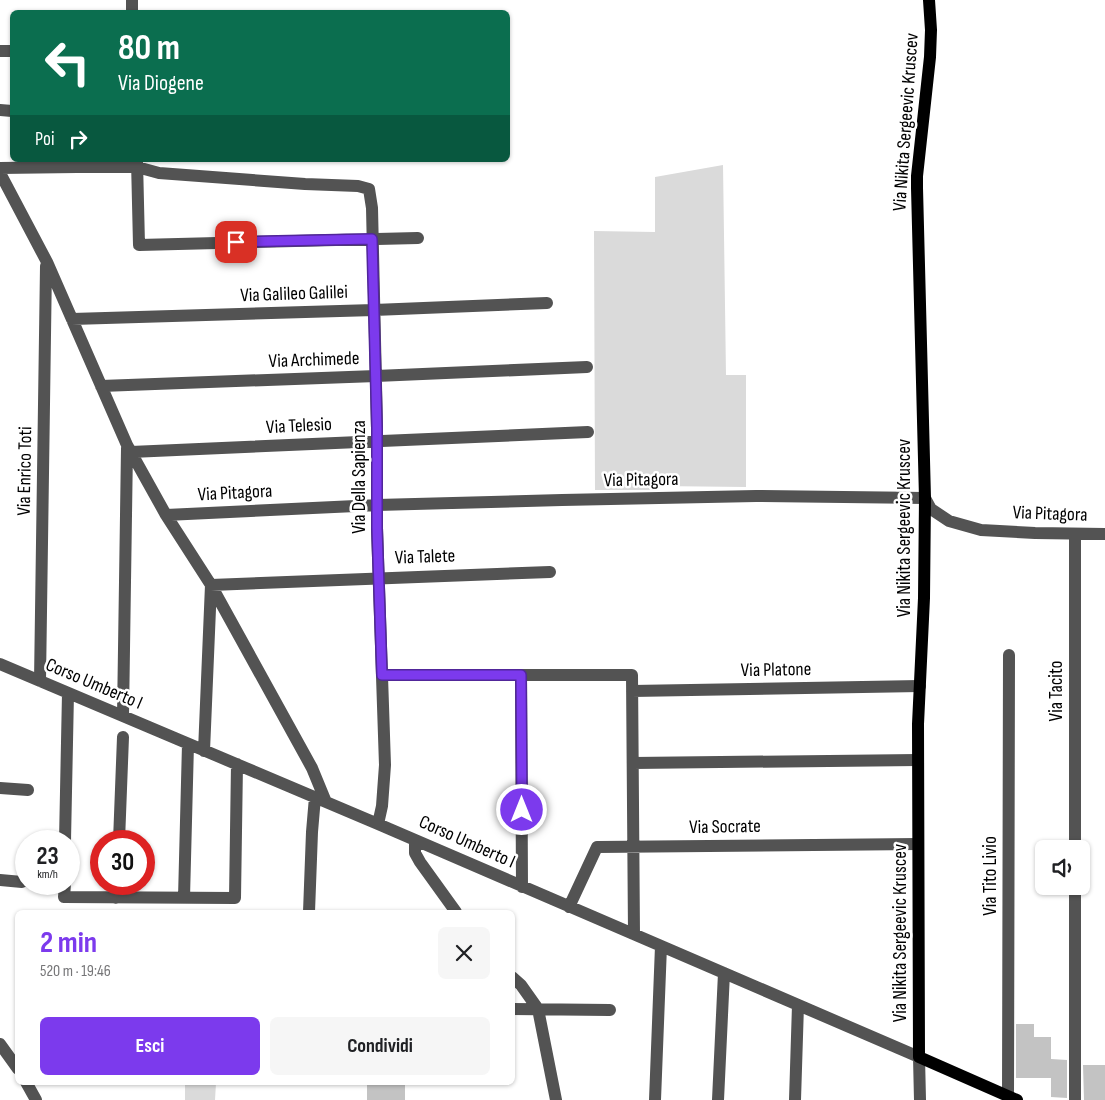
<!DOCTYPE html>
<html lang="it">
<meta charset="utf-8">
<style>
body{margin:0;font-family:"Sofia Sans Condensed",sans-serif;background:#f6f6f6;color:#202124;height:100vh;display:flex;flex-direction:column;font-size:19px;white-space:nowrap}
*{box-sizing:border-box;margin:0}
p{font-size:16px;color:#757577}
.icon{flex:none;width:28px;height:28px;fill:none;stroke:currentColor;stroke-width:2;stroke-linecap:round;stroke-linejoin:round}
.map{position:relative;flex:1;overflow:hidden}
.details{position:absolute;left:15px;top:910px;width:500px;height:175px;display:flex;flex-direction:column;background:#fff;border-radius:8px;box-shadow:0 1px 4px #0004}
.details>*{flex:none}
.banner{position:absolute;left:10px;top:10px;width:500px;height:152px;border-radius:8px;box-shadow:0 1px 4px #0004;background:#0b6e4f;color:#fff;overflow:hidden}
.tools{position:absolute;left:1035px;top:840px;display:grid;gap:10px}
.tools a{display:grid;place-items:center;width:55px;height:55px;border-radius:8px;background:#fff;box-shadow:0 1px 4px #0004;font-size:25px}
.speed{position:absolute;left:15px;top:830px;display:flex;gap:10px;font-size:25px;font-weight:700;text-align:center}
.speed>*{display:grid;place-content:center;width:65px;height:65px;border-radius:50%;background:#fff;box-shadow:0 1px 4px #0004;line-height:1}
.speed small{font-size:12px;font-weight:400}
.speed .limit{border:8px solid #d22;background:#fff;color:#111}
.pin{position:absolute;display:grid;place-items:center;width:42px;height:42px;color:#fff;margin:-21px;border-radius:10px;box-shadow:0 2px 8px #0006}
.me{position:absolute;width:55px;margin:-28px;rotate:0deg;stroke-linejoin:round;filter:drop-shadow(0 0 4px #0008)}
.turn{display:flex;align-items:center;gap:18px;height:105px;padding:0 25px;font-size:22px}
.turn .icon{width:65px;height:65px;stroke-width:2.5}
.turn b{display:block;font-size:35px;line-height:42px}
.then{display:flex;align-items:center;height:48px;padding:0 25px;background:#0003;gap:10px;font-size:19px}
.round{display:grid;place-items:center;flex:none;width:52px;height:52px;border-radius:8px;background:#f6f6f6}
.overview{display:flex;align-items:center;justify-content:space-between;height:85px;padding:0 25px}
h1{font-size:30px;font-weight:700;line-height:38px;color:#7c3aed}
.cta{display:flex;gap:10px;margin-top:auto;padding:10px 25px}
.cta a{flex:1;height:58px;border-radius:8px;background:#7c3aed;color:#fff;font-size:20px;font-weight:700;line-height:58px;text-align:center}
.cta a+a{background:#f6f6f6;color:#202124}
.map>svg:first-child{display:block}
.green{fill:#dadada}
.building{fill:#c3c3c3}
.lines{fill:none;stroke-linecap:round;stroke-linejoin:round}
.minor{stroke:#535353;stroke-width:12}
.major{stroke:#000;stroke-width:12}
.route-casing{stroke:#51269a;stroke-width:12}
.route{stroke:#7c3aed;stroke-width:9}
.labels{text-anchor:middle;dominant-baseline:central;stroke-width:5;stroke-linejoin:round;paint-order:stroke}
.street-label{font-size:19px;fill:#000;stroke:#fff}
</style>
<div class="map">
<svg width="1105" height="1100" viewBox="0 0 1105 1100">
<rect width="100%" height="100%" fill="#fff"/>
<path class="green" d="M723,165L726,375H746V487L657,486V490H595L594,231L655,232V177Z
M185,1083H216L215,1100H185Z"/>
<path class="building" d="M1016,1024H1034V1037H1051V1059L1067,1060V1098L1051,1097V1078H1016Z
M1083,1065H1105V1100H1084Z
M367,1084H405V1100H367Z"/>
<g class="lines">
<path class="minor" d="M132,0V12
M0,51H12
M0,110L12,111
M137,161L139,245L418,238
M0,168L77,167H137L159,173L305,184L358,186L369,189L372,208L377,428V528L385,765L382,806L378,824
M0,173L47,262L127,445L166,515L211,585L312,768L326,802
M72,319L374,310L547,303
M101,386L376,376L587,367
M131,452L588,432
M166,515L377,505L562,500L756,496L925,498L931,509L949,521L981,530L1035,533L1105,534
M1075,534V849
M0,664L378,824L919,1057L920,1100
M382,675H632L634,934
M521,675L522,887
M40,681L46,266
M632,691L920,686
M123,716L127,448
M204,751L211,585L550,572
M633,763L918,760
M0,788L28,790
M415,840V853L420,862L456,912
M65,841L68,693
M119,841L123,737
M0,880L22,882
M65,884L64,897L235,898L237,764
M1075,886V1100
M116,898L117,884
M184,898L188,744
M569,907L597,847L918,844
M309,912L312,832L315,797
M512,977L521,985L538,1009L556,1100
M512,1009L610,1010
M0,1044L18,1069
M26,1082L36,1100
M1008,1096L1009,655
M655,1100L661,946
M718,1100L724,973
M795,1100L798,1005"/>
<path class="major" d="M929,0L931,30L930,57L917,176V188L925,498L924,598L918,724L919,1057L1017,1100"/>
</g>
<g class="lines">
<defs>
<path id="route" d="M236,242L372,239L377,428V528L382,675H521L522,810"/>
</defs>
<use href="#route" class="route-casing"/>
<use href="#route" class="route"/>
</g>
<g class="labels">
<g class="street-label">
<text transform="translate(906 122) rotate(-86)">Via Nikita Sergeevic Kruscev</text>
<text transform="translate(294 294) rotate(-2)">Via Galileo Galilei</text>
<text transform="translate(314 360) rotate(-2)">Via Archimede</text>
<text transform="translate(299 426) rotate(-3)">Via Telesio</text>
<text transform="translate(25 471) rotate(-89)">Via Enrico Toti</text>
<text transform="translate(359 477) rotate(-90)">Via Della Sapienza</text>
<text transform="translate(641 480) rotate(-1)">Via Pitagora</text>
<text transform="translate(235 493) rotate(-3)">Via Pitagora</text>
<text transform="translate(1050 514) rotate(2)">Via Pitagora</text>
<text transform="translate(904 528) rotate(-90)">Via Nikita Sergeevic Kruscev</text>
<text transform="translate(425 557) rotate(-2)">Via Talete</text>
<text transform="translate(776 670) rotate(-1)">Via Platone</text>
<text transform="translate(94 684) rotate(23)">Corso Umberto I</text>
<text transform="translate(1056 691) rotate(-90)">Via Tacito</text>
<text transform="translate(725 827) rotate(-1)">Via Socrate</text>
<text transform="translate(467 842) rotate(24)">Corso Umberto I</text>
<text transform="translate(990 876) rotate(-90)">Via Tito Livio</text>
<text transform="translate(900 933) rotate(-90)">Via Nikita Sergeevic Kruscev</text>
</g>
</g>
</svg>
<div class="tools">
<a><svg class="icon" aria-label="sound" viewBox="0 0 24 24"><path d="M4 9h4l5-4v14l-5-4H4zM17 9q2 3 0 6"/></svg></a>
</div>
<div class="speed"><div>23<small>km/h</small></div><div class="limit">30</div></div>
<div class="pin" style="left:236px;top:242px;background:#d93025"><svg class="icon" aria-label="arrive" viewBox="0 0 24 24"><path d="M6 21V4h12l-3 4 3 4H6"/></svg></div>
<svg class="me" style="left:522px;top:810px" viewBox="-20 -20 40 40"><circle r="17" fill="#7c3aed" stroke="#fff" stroke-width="3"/><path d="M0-11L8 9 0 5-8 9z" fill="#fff"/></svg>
<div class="banner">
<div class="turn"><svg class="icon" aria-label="left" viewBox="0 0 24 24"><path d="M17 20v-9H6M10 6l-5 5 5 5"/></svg><div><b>80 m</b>Via Diogene</div></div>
<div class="then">Poi<svg class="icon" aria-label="right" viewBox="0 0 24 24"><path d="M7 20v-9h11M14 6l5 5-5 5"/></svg></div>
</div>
<section class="details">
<div class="overview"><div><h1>2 min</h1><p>520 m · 19:46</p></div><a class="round"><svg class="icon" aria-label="close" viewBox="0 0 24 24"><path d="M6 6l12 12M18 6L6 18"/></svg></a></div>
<div class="cta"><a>Esci</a><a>Condividi</a></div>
</section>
</div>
